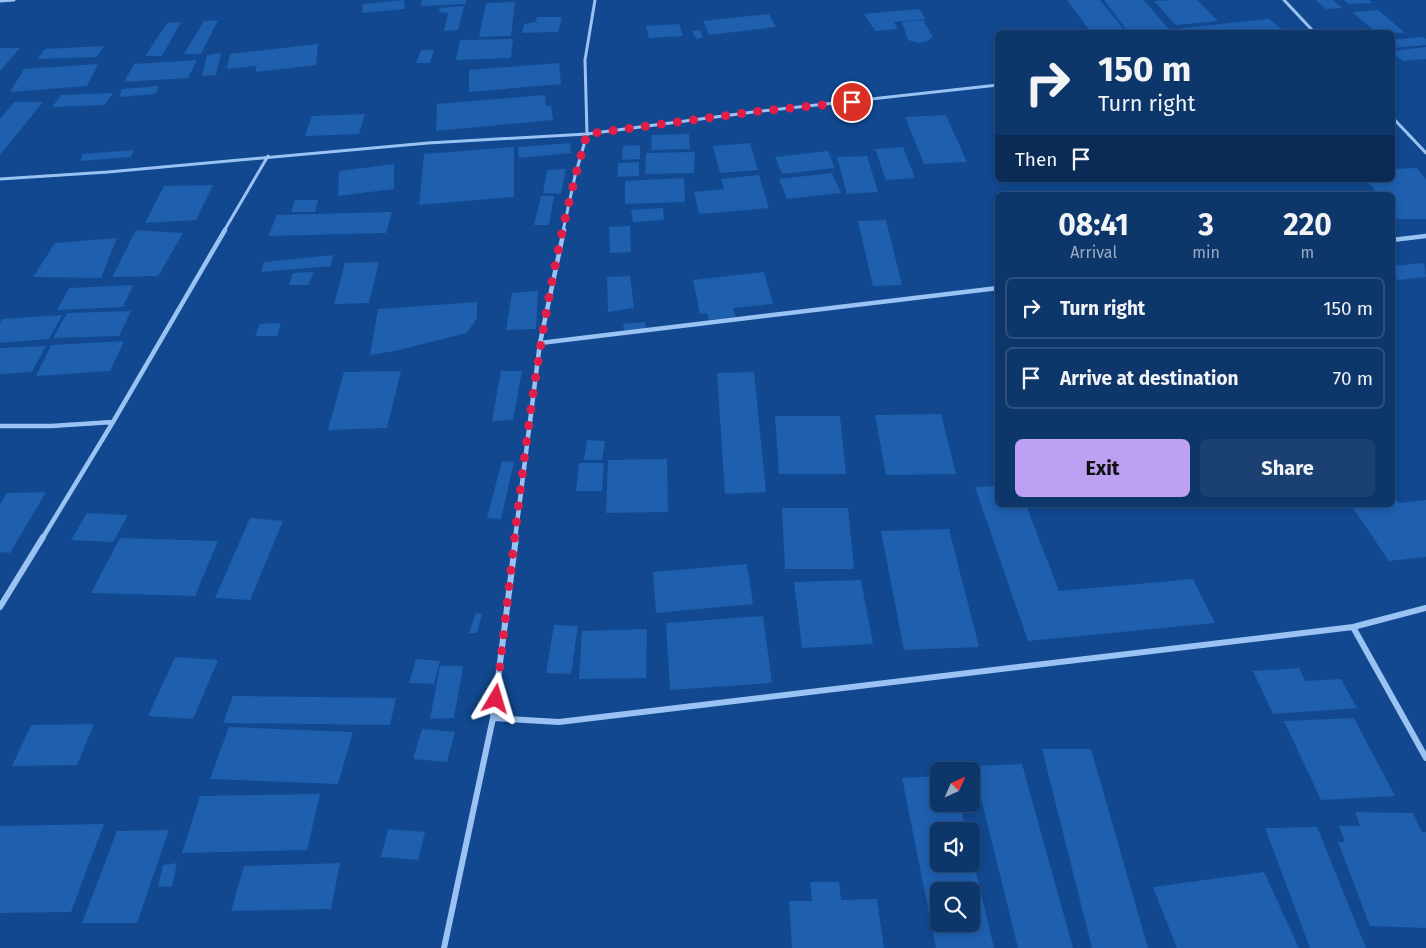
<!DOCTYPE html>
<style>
body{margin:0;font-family:"Fira Sans",sans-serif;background:#1b4173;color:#f1f3f6;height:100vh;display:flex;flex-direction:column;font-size:19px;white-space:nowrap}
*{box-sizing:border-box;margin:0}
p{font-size:16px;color:#9aabc1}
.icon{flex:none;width:28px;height:28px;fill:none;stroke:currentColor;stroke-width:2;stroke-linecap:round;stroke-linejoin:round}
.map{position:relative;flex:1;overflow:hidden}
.panel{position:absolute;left:995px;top:192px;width:400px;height:315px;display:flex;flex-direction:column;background:#0d366b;border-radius:8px;box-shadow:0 2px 8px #0003,0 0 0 1px #2d507e}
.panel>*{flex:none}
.top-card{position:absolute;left:995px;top:30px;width:400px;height:152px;border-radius:8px;box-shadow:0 2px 8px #0003,0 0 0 1px #2d507e;background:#0d366b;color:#f1f3f6;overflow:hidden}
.needle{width:32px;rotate:45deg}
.fabs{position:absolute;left:930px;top:762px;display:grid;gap:10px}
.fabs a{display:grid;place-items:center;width:50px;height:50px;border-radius:8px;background:#0d366b;box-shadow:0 2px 8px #0003,0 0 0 1px #2d507e;font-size:25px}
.pin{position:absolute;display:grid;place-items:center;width:42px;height:42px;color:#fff;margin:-21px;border:2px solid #fff;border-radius:50%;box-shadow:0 1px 5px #0007}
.me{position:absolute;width:55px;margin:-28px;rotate:7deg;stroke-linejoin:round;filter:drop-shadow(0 0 4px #0008)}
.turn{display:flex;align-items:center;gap:18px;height:105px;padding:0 20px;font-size:22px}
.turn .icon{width:65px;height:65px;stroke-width:2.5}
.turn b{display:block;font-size:35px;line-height:42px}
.then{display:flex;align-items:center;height:48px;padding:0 20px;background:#0003;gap:10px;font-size:19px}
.eta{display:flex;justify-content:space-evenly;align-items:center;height:85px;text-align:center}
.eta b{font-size:30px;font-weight:700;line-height:35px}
.button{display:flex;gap:10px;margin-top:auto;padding:10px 20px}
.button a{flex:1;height:58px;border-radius:8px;background:#bca0f2;color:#111;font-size:20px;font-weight:700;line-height:58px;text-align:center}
.button a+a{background:#1b4173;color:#f1f3f6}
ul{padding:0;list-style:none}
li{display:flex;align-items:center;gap:15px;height:62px;margin:0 10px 8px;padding:0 10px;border:2px solid #2d507e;border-radius:8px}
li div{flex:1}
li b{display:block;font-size:19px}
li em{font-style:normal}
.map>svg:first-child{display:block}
.building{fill:#1e5fae;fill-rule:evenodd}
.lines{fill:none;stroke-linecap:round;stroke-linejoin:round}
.street-far2{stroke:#9ac2f2;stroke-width:3}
.street-far1{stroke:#9ac2f2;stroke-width:4.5}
.street{stroke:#9ac2f2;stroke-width:6}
.route{stroke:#e11d48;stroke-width:9;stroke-dasharray:0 16.2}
</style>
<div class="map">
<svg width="1426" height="948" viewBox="0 0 1426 948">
<rect width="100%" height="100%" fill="#11488f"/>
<path class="building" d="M404,0L405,9L362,13L363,4Z
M422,0H466V4L421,6Z
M1067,0H1100L1126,32H1091Z
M1104,0H1144L1171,32H1128Z
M1172,0H1197L1218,21L1176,25L1154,1Z
M1316,0H1333L1342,8L1326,9Z
M1344,0H1369L1372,3L1349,4Z
M515,2L511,36L479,37L486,3Z
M464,6L458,30L444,31L448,13L440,12L439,8Z
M919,9L926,19L894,22L898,29L875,31L864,14Z
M1378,10L1405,33L1376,32L1352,12Z
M769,14L776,27L709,35L703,21Z
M537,17H562L558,32L522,33L524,24L536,22Z
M1269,19L1285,32H1186L1181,28Z
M218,20L201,54H184L204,21Z
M923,20L933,37L925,42L919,43L908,40L902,22Z
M181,22L162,56H145L167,23Z
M679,24L683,36L649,38L646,26Z
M700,30L703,38L696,39L692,31Z
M1423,37L1426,39V45L1392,48V40Z
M513,39L511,58L456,60L460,40Z
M318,44L316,65L256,72V66L227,69L230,54Z
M104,46L97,57L37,59L45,49Z
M1426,47V59L1403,61L1392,53V51Z
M0,48H20L0,71Z
M421,50H434L430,63H416Z
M221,53L216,75L202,76L207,55Z
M197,60L188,78L124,82L134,64Z
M559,63L561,84L469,92V70Z
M98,64L87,86L10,92L24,69Z
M159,86L155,94L119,97L122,89Z
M113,93L105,105L52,107L61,95Z
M545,95L546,106H551L553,120L436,131L437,104Z
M14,102H43L0,155V119Z
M365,114L359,134L305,136L312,116Z
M946,115L967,162L924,164L905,117Z
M689,134L690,149L651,150L652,135Z
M570,143L571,153L519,158L518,147Z
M750,143L758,170L720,173L713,146Z
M640,145V159L622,160L623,146Z
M514,147V197L419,205L424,154Z
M903,147L915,178L886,180L875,149Z
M134,150L131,157L80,161L83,154Z
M828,151L835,168L782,174L775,157Z
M695,152L694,173L645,174L646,153Z
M867,156L878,192L847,194L837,157Z
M639,162V176L618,177V163Z
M394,164V189L338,196L339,171Z
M1417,168L1426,179V219H1397L1392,213V195H1378L1367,180H1392V169Z
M566,169L561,194L543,193L547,170Z
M832,173L841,193L787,199L779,179Z
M759,175L769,208L699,214L694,192L724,189L721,179Z
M684,178L685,202L625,204V181Z
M213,185L196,220L145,223L164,186Z
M541,196H554L549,225H534Z
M295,200H318L315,212H291Z
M663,208L664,220L633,222L631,210Z
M392,212L386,233L268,236L277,215Z
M886,220L902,285L873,286L858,221Z
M630,226L631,252L610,253L609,227Z
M136,230L183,233L158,276L112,277Z
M117,238L101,278L33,277L55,243Z
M333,255L331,266L261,272L264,262Z
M379,262L369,303L334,304L345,263Z
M1424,263L1426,277L1398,280L1392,274V266Z
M314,272L308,285H289L293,273Z
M764,272L773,304L733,308L736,317L709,320L707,313L700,314L693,280Z
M630,276L634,308L608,312L607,277Z
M133,285L123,307L57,310L69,288Z
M538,291L536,329L506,330L512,293Z
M477,302V318L467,333L395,351L370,355L378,309Z
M131,311L119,336L53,338L67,313Z
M62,315L49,339L0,343V323L2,319Z
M645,322L646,328L624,331L623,324Z
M281,323L277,336H255L260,324Z
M124,341L110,371L36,376L51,345Z
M46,346L32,372L0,374V348Z
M401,371L387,428L328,430L344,372Z
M501,371H522L513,420L492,421Z
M754,372L766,492L725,494L717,373Z
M941,414L956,474L886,475L875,415Z
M775,416H840L846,474H779Z
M587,440L605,441L602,460H584Z
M667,459L668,512L606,513L608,460Z
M502,461L514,462L501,519L487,518Z
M579,463H604L602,491H576Z
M998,486V505H1026L1059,591L1193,579L1215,623L1028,641L975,487Z
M46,492L10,553L0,552V504L7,493Z
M1392,495L1399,503L1426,500V557L1389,561L1351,505H1392Z
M782,508H848L854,569H785Z
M87,513L128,515L113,542L71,540Z
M250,518L283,521L250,600L215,598Z
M949,529L979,647L904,650L881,531Z
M120,538L218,541L195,596L91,593Z
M747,564L753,604L656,613L653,572Z
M861,580L873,644L802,648L794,582Z
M476,613L482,614L477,633H469Z
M763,616L772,683L670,690L666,623Z
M554,625L578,626L571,674L546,673Z
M647,629L646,678L579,679L582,631Z
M175,657L218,660L193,719L148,716Z
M416,659L440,661L434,684L409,683Z
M440,666H463L454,718L430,719Z
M1299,668L1305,681L1341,679L1357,708L1273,714L1253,671Z
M233,696L396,698L390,725L223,723Z
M1354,718L1395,796L1321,800L1284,721Z
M94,724L77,765L12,766L31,725Z
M229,727L353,732L338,784L210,779Z
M422,729L455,732L447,762L413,759Z
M1042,749H1091L1148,948H1092Z
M1022,764L1073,948H1018L973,766Z
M939,776V804H960L966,831H939V864H971L972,855L994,948H936L902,778ZM939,891H971V924H939Z
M320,794L307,850L182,853L200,796Z
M1355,812L1413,813L1422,832H1426V928L1370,926L1338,842H1345L1339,826H1360Z
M104,824L71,912L0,913V826Z
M1317,827L1366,948H1310L1265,828Z
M388,829L425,832L418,860L381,857Z
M169,830L137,923H82L117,831Z
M177,863L172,886L158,887L163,865Z
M340,863L331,909L231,911L244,866Z
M1264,872L1299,948H1177L1153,887Z
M810,882H839L841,900L877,899L884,948H792L789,901H812Z"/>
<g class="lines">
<path class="street-far2" d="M1284,0L1314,32
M0,1L14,0
M1392,117L1426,153
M0,179L108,172L428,143L587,134L761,111L998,85
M224,231L268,156
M563,231L575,176L587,134L585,60L595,0"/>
<path class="street-far1" d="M1392,240L1426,236
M540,343L998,288
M0,426H51L113,422
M42,539L113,422L225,230
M515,539L540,343L564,230"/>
<path class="street" d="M0,607L43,537
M1353,627L1426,758
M493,718L559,722L1353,627L1426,608
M444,948L493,718L516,537"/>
</g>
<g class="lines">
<path class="route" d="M496,699C519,510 534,317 587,134L761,111L852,102"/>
</g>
</svg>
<div class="fabs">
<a><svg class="needle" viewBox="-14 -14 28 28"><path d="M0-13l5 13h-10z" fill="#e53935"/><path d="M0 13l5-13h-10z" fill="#9aabc1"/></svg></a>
<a><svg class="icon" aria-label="sound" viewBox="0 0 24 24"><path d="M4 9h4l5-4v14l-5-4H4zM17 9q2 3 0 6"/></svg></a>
<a><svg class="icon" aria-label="search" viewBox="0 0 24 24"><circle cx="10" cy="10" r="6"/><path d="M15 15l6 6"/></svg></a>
</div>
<div class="pin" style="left:852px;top:102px;background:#d93025"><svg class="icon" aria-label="arrive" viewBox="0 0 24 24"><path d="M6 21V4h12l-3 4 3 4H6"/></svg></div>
<svg class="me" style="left:496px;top:699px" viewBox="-20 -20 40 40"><path d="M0-17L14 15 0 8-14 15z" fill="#e11d48" stroke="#fff" stroke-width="4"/></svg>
<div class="top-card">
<div class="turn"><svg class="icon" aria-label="right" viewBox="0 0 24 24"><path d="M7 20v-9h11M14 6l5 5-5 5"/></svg><div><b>150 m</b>Turn right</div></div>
<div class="then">Then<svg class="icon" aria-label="arrive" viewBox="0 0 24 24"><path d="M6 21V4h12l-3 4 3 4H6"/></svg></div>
</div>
<section class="panel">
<div class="eta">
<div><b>08:41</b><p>Arrival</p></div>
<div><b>3</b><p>min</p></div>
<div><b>220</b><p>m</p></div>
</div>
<ul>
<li><svg class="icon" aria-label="right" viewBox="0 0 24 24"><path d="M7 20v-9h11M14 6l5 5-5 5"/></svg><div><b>Turn right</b></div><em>150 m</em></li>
<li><svg class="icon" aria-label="arrive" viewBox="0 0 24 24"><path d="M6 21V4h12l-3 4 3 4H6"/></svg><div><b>Arrive at destination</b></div><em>70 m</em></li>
</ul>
<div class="button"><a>Exit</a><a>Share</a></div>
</section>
</div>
